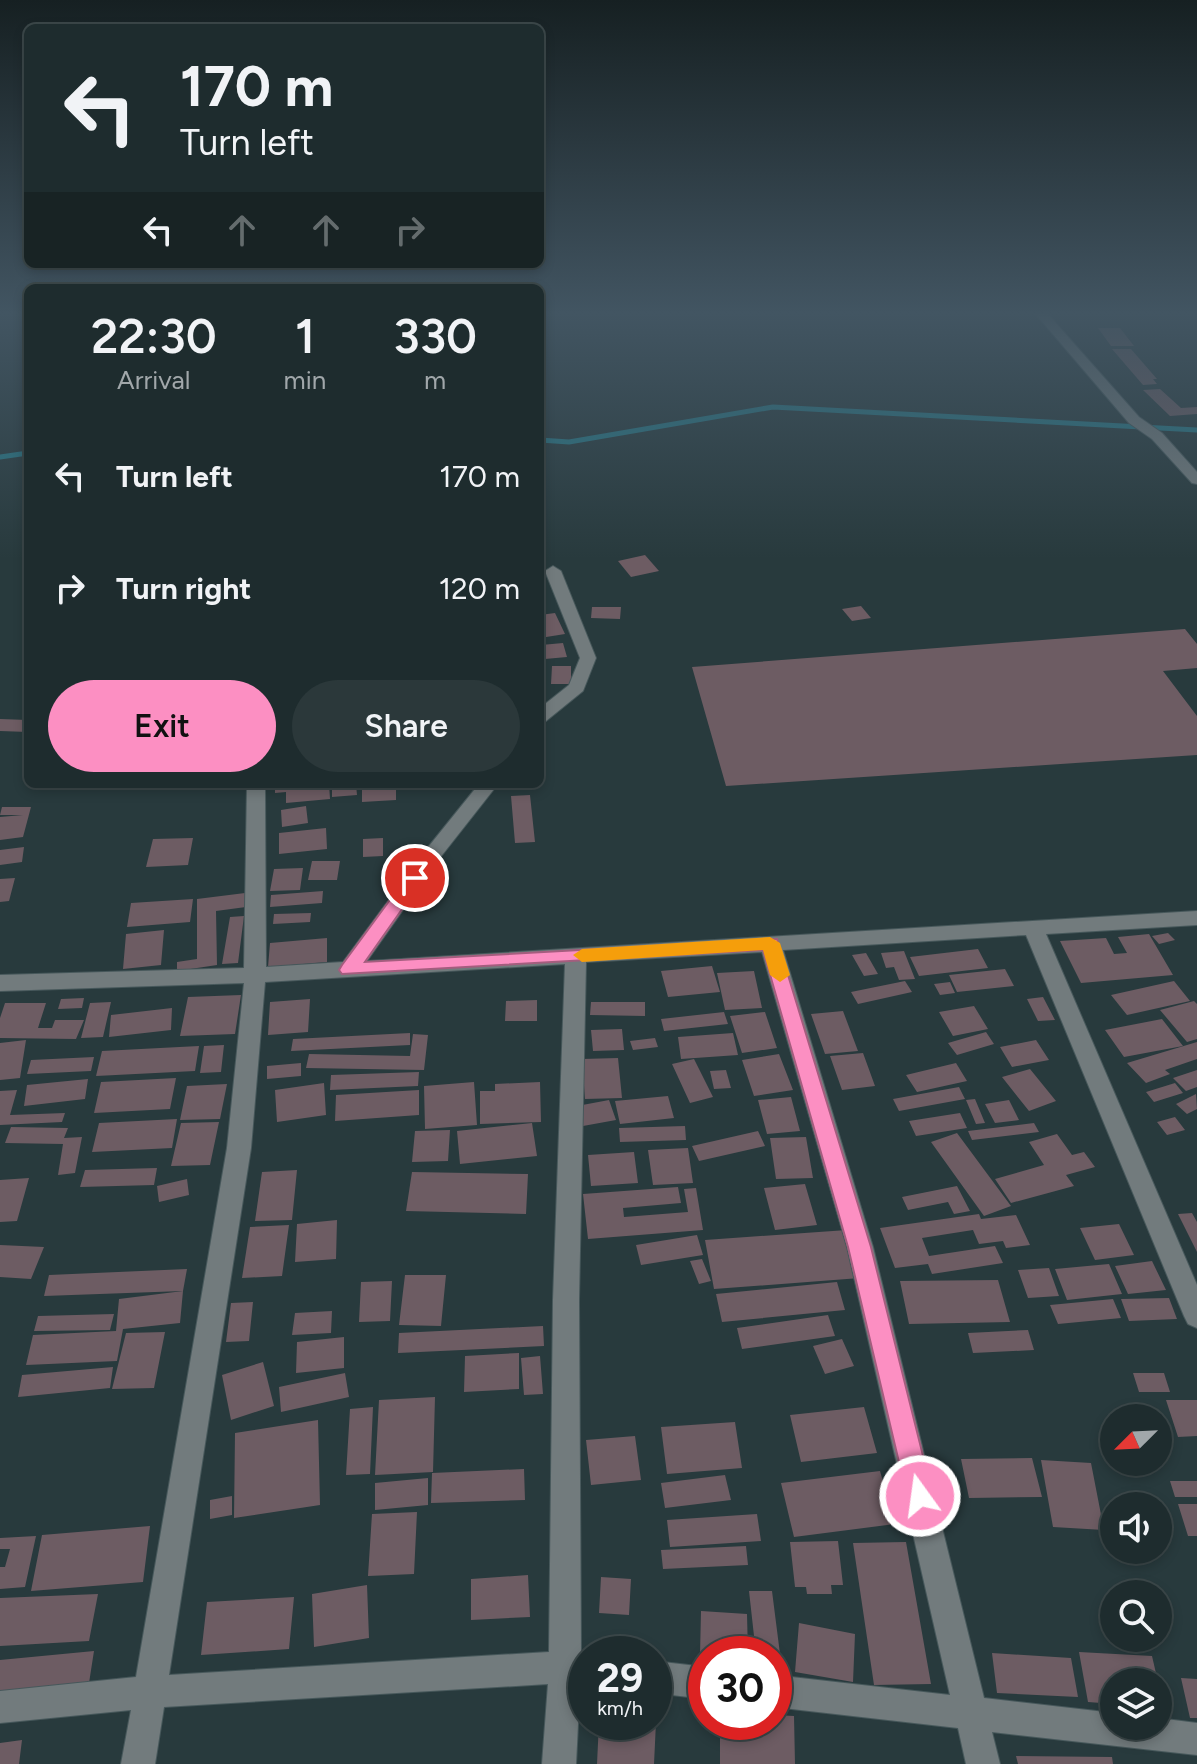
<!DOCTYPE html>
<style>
body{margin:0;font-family:Figtree,sans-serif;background:#2b383a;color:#f1f3f6;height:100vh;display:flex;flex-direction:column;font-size:30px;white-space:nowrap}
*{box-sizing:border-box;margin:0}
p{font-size:26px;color:#a1a7aa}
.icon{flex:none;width:44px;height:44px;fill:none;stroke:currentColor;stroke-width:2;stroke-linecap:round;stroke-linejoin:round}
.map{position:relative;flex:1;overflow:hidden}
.details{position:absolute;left:24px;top:284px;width:520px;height:504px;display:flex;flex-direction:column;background:#1e2c2e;border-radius:12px;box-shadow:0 4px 12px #0003,0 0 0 2px #3c484a}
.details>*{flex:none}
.banner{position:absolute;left:24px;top:24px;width:520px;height:244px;border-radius:12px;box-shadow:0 4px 12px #0003,0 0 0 2px #3c484a;background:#1e2c2e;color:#f1f3f6;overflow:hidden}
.needle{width:52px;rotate:246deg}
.buttons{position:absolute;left:1100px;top:1404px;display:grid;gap:16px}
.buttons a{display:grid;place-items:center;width:72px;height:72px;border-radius:50%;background:#1e2c2e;box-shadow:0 4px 12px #0003,0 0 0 2px #3c484a;font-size:40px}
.speed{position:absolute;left:568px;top:1636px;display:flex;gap:16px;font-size:40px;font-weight:700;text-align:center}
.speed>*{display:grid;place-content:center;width:104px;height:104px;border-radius:50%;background:#1e2c2e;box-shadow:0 4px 12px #0003,0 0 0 2px #3c484a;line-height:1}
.speed small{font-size:20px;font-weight:400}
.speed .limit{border:12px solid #d22;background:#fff;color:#111}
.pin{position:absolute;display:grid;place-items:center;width:68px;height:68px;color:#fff;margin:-34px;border:4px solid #fff;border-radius:50%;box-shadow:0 2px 8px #0007}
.me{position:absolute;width:88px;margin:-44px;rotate:346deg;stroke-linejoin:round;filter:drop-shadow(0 0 6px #0008)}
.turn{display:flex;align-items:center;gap:28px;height:168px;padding:0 24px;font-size:36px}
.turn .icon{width:104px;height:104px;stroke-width:2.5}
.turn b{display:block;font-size:56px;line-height:68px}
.lanes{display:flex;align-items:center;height:76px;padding:0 24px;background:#0003;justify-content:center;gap:40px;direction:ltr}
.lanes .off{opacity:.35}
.eta{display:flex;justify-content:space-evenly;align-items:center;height:136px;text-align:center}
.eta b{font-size:48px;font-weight:600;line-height:56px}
.primary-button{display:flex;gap:16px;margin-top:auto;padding:16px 24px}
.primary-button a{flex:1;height:92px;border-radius:48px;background:#fc8fc2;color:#111;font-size:32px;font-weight:600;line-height:92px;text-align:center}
.primary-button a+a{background:#2b383a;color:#f1f3f6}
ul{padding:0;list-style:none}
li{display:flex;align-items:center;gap:24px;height:112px;padding:0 24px}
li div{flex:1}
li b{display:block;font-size:30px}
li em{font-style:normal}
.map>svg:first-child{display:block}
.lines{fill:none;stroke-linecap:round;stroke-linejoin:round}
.stream{stroke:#277886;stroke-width:5}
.building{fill:#6d5c63}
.minor-casing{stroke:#47585b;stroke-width:2}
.minor{fill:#727b7d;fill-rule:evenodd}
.route{fill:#fc8fc2;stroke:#a45d7e;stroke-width:2}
.slow{fill:#f59e0b}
</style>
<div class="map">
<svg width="1197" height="1764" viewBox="0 0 1197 1764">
<rect width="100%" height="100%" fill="#283a3d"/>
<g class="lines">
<path class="stream" d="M540,440L569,442L773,407L1197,430
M0,457L28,453"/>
</g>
<path class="building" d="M1098,328H1120L1134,346H1111Z
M1112,349H1131L1157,379H1153L1157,384L1143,385Z
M1160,389L1181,408L1197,407V414L1170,416L1143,390Z
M645,555L659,571L631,577L618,561Z
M861,606L871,618L852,621L842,609Z
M592,607H621L620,619L591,618Z
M555,613L565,634L540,638V615Z
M1185,629L1197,644V668L1163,671L1197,716V755L726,786L692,667Z
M563,643L567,657L545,659L541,645Z
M552,666H571V684H551Z
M0,719L28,720V732L0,731Z
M329,784L330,799L286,803V792L275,793V785Z
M332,784H356L357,795L332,797Z
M372,784H407V786L396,787V800L362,802V787Z
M530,795L535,842L515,843L511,796Z
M306,806L308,823L282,827L281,810Z
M2,807H31L23,837L0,840V817L23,815H0Z
M326,828L327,849L279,854V833Z
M193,838L188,865L146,867L153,839Z
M383,838V856L363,857V839Z
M24,847L22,862L0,865V850Z
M312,861H340L337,880H308Z
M303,868L300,890L270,891L274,869Z
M15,878L9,901L0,902V879Z
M323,891L322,903L270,907L271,895Z
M245,893L246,907L216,911L217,965L177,971V962L197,959V899Z
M193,899L190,922L127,927L131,903Z
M311,913L310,922L273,924L274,914Z
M244,916L238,963L222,964L230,917Z
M164,930L161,965L123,969L126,934Z
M1168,933L1175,940L1159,944L1152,936Z
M1149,934L1173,975L1081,983L1060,941L1106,938L1114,954L1127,953L1118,937Z
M327,938V962L268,967L270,943Z
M978,949L988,968L919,976L910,957Z
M904,951L915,979L899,980L894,967L886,968L881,953Z
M866,953L878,974L864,976L852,955Z
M712,966L720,992L668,997L661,971Z
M1005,969L1014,986L957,992L949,975Z
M754,971L762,1008L725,1010L717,973Z
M905,981L912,992L858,1004L851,992Z
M1174,981L1190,1001L1127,1015L1111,995Z
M950,982L955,993L940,995L934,984Z
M241,995L235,1034L180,1036L188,997Z
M1043,997L1055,1020L1038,1021L1027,999Z
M84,998L82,1008L58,1009L61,999Z
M310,999L308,1032L268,1035L270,1002Z
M537,1000V1021H505L506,1001Z
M1194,1001L1197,1004V1039L1187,1042L1160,1010Z
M111,1002L103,1037L81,1038L90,1003Z
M591,1002H645V1016L590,1015Z
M5,1003H46L38,1028H52L55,1020H84L76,1039L0,1038V1018Z
M974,1006L988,1029L953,1036L939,1012Z
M172,1008L171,1030L109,1037L111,1015Z
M843,1011L858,1051L825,1054L811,1014Z
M724,1012L728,1024L664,1031L661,1019Z
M765,1012L777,1048L742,1053L730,1016Z
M1162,1019L1183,1046L1124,1057L1105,1030Z
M622,1029L624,1050L593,1051L591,1030Z
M986,1032L994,1044L957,1055L948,1043Z
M410,1033V1045L291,1051L293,1039Z
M733,1033L738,1055L681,1059L678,1037Z
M413,1034L428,1035L424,1070L306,1068L309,1054L410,1056Z
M655,1038L658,1047L633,1050L630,1041Z
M26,1040L20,1078L0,1080V1043Z
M1036,1040L1049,1060L1012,1067L1000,1047Z
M1197,1042V1059L1165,1070L1170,1074L1146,1083L1127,1063Z
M224,1045L221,1072L200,1073L204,1046Z
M199,1046L195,1071L96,1076L102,1051Z
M863,1053L875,1086L842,1090L830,1056Z
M779,1054L793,1090L754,1096L742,1060Z
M94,1057L91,1071L27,1074L31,1060Z
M618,1058L622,1098L585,1099L582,1059Z
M694,1059L713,1097L690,1103L672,1064Z
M301,1063V1076L267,1079V1066Z
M956,1063L967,1081L917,1092L906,1075Z
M1030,1069L1056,1101L1029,1111L1002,1077Z
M726,1070L731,1088L714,1089L710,1071Z
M1197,1070V1087L1186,1091L1173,1078Z
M419,1072L418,1086L330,1090L331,1075Z
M176,1078L170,1109L94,1113L101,1082Z
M88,1079L85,1099L24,1106L27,1085Z
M474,1082L477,1125L425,1129L424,1086Z
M540,1082L541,1122L480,1124V1091H495V1084Z
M324,1083L326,1115L277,1122L275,1090Z
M1175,1083L1183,1093L1154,1102L1146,1092Z
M227,1084L220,1119L180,1120L187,1086Z
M959,1087L965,1099L899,1111L893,1099Z
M17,1090L10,1115L65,1113L62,1122L0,1125V1091Z
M419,1090V1115L335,1121L336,1095Z
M1196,1094L1197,1109L1187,1114L1176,1104Z
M668,1096L674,1118L620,1124L615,1101Z
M791,1097L800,1131L767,1134L758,1100Z
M975,1099L985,1123L976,1124L966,1100Z
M609,1100L616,1120L583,1126L577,1106Z
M1009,1100L1019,1120L995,1123L985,1104Z
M960,1113L967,1128L916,1136L909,1121Z
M1175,1117L1185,1130L1167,1135L1157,1122Z
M177,1119L172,1148L92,1152L99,1123Z
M219,1122L210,1165L171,1166L181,1123Z
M532,1123L537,1156L460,1164L457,1131Z
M1034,1123L1039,1132L972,1140L968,1131Z
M685,1126L686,1140L620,1142L619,1128Z
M11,1127L68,1128L64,1138L82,1137L75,1173L58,1175L63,1144L5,1143Z
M450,1130L448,1161L412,1162L415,1131Z
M758,1131L765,1146L699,1161L692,1146Z
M957,1133L1011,1206L984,1216L931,1142Z
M1057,1134L1072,1155L1084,1152L1095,1167L1066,1175L1074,1186L1011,1203L995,1179L1044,1165L1029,1142Z
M806,1137L813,1178L776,1179L770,1138Z
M688,1148L693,1183L653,1185L648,1150Z
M634,1152L638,1183L591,1186L588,1155Z
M157,1168L154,1185L80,1187L85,1170Z
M297,1170L292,1220L255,1221L262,1172Z
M412,1172L528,1174L526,1214L406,1211Z
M29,1178L17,1221L0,1222V1180Z
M187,1179L189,1195L159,1202L157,1186Z
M805,1184L817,1225L775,1230L764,1188Z
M957,1186L970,1211L954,1214L948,1202L908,1210L902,1197Z
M678,1187L681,1203L623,1208L624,1217L688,1212L684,1189L696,1188L703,1230L588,1239L583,1194Z
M1192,1213L1197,1222V1252L1178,1214Z
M979,1214L981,1219L1016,1215L1030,1245L1006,1248L1003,1241L979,1244L973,1230L922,1238L929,1256L995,1246L1003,1263L932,1274L928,1264L895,1268L880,1228Z
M337,1220L336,1259L295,1262L297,1224Z
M1119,1224L1134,1255L1095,1260L1080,1228Z
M289,1225L282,1276L242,1278L250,1227Z
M847,1230L860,1278L714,1289L705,1240Z
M697,1235L703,1255L641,1265L636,1245Z
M0,1245L44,1247L31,1279L0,1277Z
M702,1259L711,1281L699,1284L690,1261Z
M1152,1261L1166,1290L1128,1294L1115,1266Z
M1109,1264L1122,1294L1067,1300L1055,1269Z
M1049,1268L1059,1296L1028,1298L1018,1270Z
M187,1269L183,1291L44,1296L49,1275Z
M405,1275H446L441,1326L399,1325Z
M998,1280L1010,1322L909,1324L900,1281Z
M392,1281L390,1321L359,1322L361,1282Z
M837,1282L845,1310L722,1322L716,1294Z
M183,1291L180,1323L123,1329L117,1361L26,1365L33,1335L116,1331L119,1299Z
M1169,1298L1177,1319L1129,1321L1121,1299Z
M1113,1299L1121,1318L1058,1324L1050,1305Z
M253,1302L249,1341L226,1342L231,1303Z
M332,1311L331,1333L292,1335L295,1313Z
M114,1314L110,1330L34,1331L38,1316Z
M828,1315L835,1336L742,1349L737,1328Z
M543,1326L544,1346L398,1353L399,1333Z
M1028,1330L1034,1350L973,1353L968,1333Z
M165,1332L154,1388L112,1389L126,1333Z
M344,1337V1368L296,1373L297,1342Z
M842,1339L854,1366L825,1374L813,1346Z
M519,1353V1389L464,1392L465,1356Z
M540,1356L543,1394L524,1395L521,1358Z
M263,1362L274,1406L231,1420L222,1375Z
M113,1367L110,1388L18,1397L22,1375Z
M345,1373L349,1397L281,1412L279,1387Z
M1133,1373H1164L1170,1392H1139Z
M435,1397L433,1472L375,1475L379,1400Z
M1166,1400H1197V1436L1178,1437Z
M373,1407L370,1474L346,1475L350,1409Z
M864,1407L877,1453L801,1462L790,1415Z
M318,1420L320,1505L234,1518L235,1433Z
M735,1422L742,1468L667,1474L661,1427Z
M635,1436L641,1480L591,1485L586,1440Z
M1032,1458L1042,1497L969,1498L961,1459Z
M1041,1460L1091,1463L1104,1530L1053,1527Z
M524,1469L525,1500L431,1503L432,1473Z
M880,1471L895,1524L794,1537L781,1483Z
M725,1475L731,1500L665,1508L661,1483Z
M428,1478V1505L375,1510V1483Z
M1170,1481H1197V1497H1175Z
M232,1496V1515L210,1519V1500Z
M1178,1504H1197V1536H1188Z
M417,1512L414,1574L368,1576L372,1514Z
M757,1514L761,1541L670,1547L667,1520Z
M150,1526L143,1582L31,1591L42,1535Z
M36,1536L25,1587L0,1589V1567H5L10,1549H0V1538Z
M838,1541L843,1585H831L832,1594H807L806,1587H795L790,1542Z
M906,1542L931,1684L874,1685L853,1543Z
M746,1546L748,1565L663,1569L661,1550Z
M528,1575L530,1617L471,1620V1579Z
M601,1577L631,1579L629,1615L599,1613Z
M367,1585L369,1638L314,1647L312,1594Z
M749,1591H772L780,1654H756Z
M98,1594L89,1641L0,1646V1598Z
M294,1597L289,1649L201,1655L207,1602Z
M701,1611L747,1614L748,1654L700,1655Z
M799,1623L855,1634L853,1682L795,1672Z
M94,1651L89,1683L0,1692V1660Z
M1079,1652L1152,1656L1158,1682H1114V1704L1088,1702Z
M992,1653L1071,1658L1078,1697L997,1693Z
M1181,1678L1197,1679V1718H1190Z
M774,1715L794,1716L795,1764H720V1722H774Z
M599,1722H656L654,1764H597Z
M22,1740L19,1764H0V1743Z
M1016,1756L1112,1757L1113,1764H1018Z"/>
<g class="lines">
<defs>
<path id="minor" d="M1034,312H1046L1139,417L1162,433L1197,472V484L1192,483L1152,439L1129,423Z
M553,566L561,571L596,658L583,691L546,721L540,722V708L569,685L580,658L545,571Z
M247,784H265L266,967L343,962L425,851L479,784H498L439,859L367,961L1197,911V925L1046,934L1197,1285V1328L1188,1324L1184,1316L1026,935L783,950L873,1247L984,1698L1114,1713V1726H1158V1718L1197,1723V1755L992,1732L1000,1764H966L958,1728L774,1707V1675L950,1695L847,1247L762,952L586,962L579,1300L581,1653L586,1654V1686L580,1685L576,1764H542L548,1684L164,1707L155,1764H121L131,1710L0,1723V1691L136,1677L227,1148L244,983L0,991V975L244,968ZM565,964L553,1300L549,1652L169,1675L251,1148L265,982Z
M654,1661L706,1667V1699L654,1693Z"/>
</defs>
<use href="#minor" class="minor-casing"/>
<use href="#minor" class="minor"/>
</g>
<linearGradient id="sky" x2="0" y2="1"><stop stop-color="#162022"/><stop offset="0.56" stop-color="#425562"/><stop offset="1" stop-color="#425562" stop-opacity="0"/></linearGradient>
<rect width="1197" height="559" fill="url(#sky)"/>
<path class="route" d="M415,872L424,878L365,962L777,939L871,1247L933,1496L929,1505L920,1509L911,1505L907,1496L848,1247L763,950L342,974L339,970L342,965L409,874Z"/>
<path class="slow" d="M770,937L780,943L790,975L780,982L770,975L763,950L582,962L573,955L582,949Z"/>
</svg>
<div class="buttons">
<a><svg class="needle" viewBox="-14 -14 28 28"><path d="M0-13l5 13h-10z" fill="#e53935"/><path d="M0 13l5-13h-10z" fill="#a1a7aa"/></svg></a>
<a><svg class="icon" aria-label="sound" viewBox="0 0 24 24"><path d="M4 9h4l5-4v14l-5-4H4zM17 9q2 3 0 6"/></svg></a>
<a><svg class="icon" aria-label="search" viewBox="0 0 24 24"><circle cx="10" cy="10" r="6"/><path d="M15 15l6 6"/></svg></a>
<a><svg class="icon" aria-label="layers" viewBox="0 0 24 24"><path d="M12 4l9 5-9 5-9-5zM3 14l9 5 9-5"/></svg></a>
</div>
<div class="speed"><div>29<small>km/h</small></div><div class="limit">30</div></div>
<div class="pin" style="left:415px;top:878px;background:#d93025"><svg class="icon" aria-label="arrive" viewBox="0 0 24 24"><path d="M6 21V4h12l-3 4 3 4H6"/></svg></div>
<svg class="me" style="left:920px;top:1496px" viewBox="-20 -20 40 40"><circle r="17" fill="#fc8fc2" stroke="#fff" stroke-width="3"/><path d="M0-11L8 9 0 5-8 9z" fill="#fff"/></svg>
<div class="banner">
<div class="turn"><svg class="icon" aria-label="left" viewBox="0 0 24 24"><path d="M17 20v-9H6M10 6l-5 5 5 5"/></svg><div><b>170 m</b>Turn left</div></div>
<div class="lanes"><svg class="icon" aria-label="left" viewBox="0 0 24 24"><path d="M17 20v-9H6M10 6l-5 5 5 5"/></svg><svg class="icon off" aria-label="ahead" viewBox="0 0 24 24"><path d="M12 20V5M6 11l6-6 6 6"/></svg><svg class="icon off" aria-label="ahead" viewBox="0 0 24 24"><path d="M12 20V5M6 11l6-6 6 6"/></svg><svg class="icon off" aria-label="right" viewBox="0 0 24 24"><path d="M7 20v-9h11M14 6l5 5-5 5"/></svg></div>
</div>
<section class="details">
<div class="eta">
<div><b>22:30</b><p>Arrival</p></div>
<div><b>1</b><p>min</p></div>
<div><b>330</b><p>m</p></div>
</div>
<ul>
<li><svg class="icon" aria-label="left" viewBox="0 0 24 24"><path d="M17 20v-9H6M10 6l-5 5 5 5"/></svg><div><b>Turn left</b></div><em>170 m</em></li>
<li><svg class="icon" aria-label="right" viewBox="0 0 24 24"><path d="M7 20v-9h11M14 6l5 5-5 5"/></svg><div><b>Turn right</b></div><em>120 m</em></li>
</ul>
<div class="primary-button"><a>Exit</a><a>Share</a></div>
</section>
</div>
